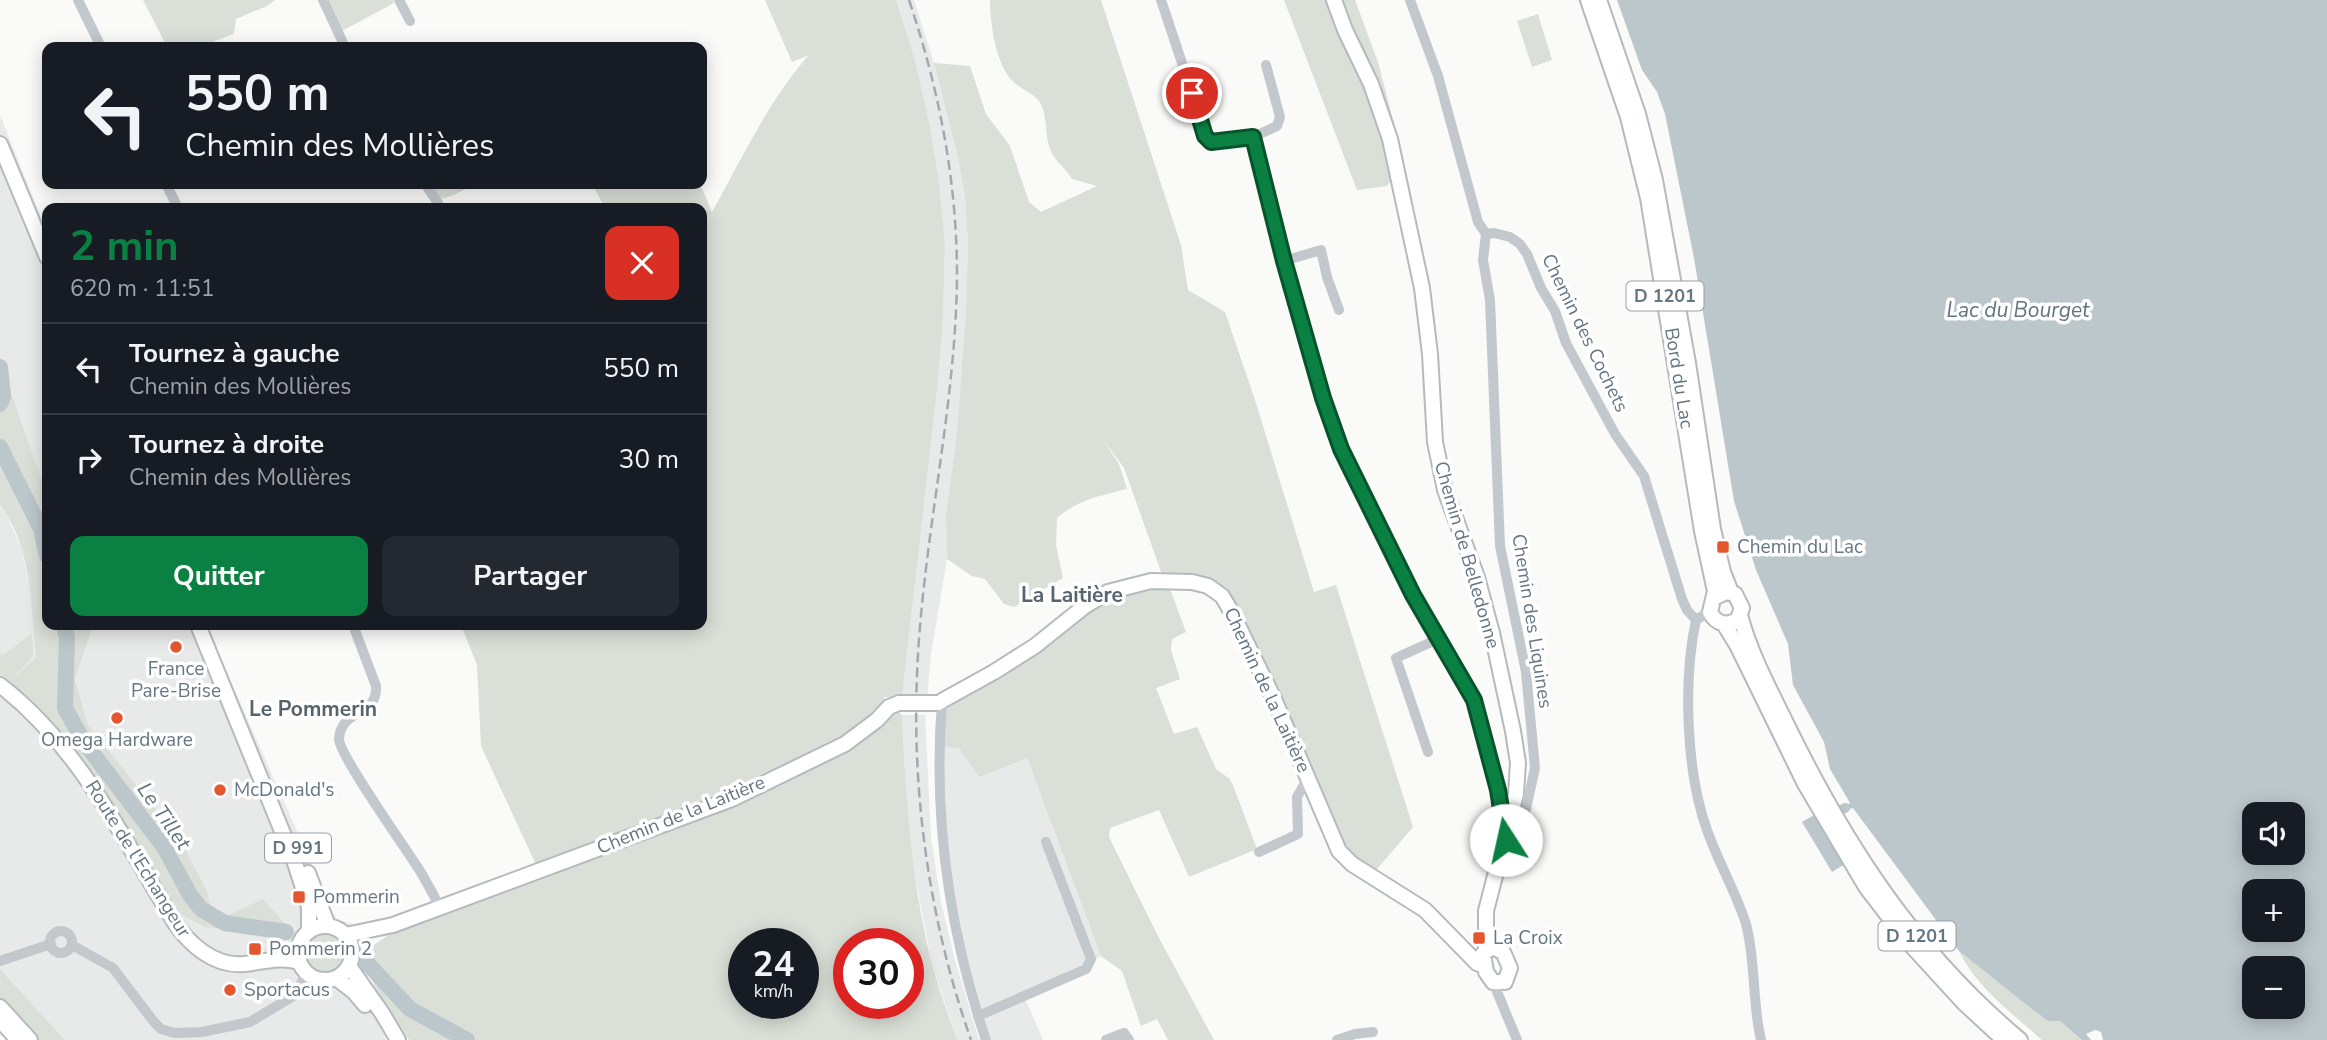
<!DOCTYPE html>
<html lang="fr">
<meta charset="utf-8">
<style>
body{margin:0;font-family:"Nunito Sans",sans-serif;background:#242831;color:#f1f3f6;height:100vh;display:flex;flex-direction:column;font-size:26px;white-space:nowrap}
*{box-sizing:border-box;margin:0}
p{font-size:23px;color:#9ea1a6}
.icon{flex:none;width:38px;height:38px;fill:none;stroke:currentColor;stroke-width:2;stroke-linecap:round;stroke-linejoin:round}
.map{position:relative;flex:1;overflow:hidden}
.details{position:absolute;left:42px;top:203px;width:665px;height:427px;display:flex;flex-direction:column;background:#171b24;border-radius:14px;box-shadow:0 4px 18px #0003}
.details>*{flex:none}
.top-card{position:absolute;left:42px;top:42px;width:665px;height:147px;border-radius:14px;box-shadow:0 4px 18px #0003;background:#171b24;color:#f1f3f6;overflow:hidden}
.controls{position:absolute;left:2242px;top:802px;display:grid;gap:14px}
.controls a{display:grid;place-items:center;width:63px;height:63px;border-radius:14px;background:#171b24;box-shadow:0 4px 18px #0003;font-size:35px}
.speed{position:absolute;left:728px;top:928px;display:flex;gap:14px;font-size:35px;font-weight:700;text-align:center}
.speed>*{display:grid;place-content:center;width:91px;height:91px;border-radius:50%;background:#171b24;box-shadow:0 4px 18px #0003;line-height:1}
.speed small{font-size:18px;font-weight:400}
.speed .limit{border:10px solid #d22;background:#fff;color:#111}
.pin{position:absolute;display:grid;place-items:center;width:60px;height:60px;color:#fff;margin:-30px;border:4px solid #fff;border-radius:50%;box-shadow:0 2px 7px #0007}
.me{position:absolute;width:77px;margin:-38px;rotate:350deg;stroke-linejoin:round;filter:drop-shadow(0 0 5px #0008)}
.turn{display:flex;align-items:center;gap:24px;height:147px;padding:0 28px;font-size:32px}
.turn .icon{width:91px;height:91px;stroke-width:2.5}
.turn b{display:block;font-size:49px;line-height:60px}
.round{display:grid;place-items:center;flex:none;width:74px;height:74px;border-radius:14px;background:#242831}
.headline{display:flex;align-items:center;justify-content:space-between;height:119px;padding:0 28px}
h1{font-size:42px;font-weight:700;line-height:52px;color:#0b8043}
.button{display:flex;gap:14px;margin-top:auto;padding:14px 28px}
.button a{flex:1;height:80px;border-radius:14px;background:#0b8043;color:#fff;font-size:28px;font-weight:700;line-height:80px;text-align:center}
.button a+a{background:#242831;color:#f1f3f6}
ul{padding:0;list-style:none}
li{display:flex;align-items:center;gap:21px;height:91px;padding:0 28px;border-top:2px solid #363941}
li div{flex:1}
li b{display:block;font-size:26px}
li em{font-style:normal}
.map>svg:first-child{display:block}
.built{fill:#e8e9e9}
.green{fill:#dadfd7;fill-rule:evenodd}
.water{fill:#bbc7cb;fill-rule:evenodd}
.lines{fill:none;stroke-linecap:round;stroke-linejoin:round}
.canal{stroke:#bbc7cb;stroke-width:10}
.river{stroke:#bbc7cb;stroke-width:16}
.major-casing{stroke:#b5babe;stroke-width:18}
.minor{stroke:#c3c8cc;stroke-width:10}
.major{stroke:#fff;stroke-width:14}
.rail{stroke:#a2aab0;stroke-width:2.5;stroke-dasharray:10 5;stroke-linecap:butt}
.major-bridge-casing{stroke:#b5babe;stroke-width:18;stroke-linecap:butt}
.major-bridge{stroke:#fff;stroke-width:14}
.route-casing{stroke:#07532c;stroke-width:18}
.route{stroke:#0b8043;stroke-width:12}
.poi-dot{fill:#e4572e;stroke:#fff;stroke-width:2.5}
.labels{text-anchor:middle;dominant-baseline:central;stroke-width:7;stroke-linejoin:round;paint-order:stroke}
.shield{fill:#fff;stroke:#939fa8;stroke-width:2}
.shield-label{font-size:18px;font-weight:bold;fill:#657683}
.street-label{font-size:19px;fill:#657683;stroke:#fff}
.poi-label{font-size:19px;fill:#657683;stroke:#fff;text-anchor:start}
.water-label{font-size:21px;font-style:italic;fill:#60757c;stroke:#fff}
.neighbourhood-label{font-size:21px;font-weight:bold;fill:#57646e;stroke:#fff}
</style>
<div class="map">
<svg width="2327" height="1040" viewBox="0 0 2327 1040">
<rect width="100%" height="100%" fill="#fafaf8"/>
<path class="built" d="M896,0H914L934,63L958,158L965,197L968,245L966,309L957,432L946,515L947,559L931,654L927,699L902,697L937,391L943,319L945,243L938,174L928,117L915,60Z
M0,115L47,232V495L0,361Z
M0,504L6,512L22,550L34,610L36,657L8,685L42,713L84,759L131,832L178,913L204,927L279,935L240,911L222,918L211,910L207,891L180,839L88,725L75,679L92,629L91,625H206L319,881L328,907L337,919L359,926L366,945L357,967L386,1040H65L0,969Z
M902,715H925L931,837L941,902L955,960L979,1040H957L932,964L915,876L908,824Z
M938,747L959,748L1027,758L1101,956L1077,973L1024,996L1043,1040H987L950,893Z"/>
<path class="green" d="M143,0H275L267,6L236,19L234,34L198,47H167Z
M326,0H393L394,3L342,31Z
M765,0H896L915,60L928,117L938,174L945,243L943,319L937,391L902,697H883L902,715C906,798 911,882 932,964C939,989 948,1015 957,1040H409L376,988L363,962L365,951L387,936L397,924L539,871L481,746L477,665L461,625H702V208H605L592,184H700L712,212C742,159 768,101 809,55L792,62ZM744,943H803V1003H744ZM849,943H908V1003H849Z
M990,0H1101L1181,245L1188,290L1225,312L1255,400L1314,592L1336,585L1413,827L1372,875L1344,858L1225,594L1208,586H1169L1186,632L1172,639L1171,650L1180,679L1156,688L1174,734L1197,727L1216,769L1230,779L1234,788L1257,849L1189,877L1159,810L1110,828L1109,837L1158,936L1214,1040H1168L1157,1019L1141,1026L1122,971L1101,956L1027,758L979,777L959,748L938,747L942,701L1085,606L1164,580L1124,468L1102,438L1119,464L1127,489C1102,495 1077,500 1057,518L1056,545L1063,578L1014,607L1004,604L985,579L972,576L947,559L946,515L957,432L966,309L968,245L965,197L958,158L934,63L970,66L986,114L1010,146L1029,202L1041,212L1097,186L1072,179C1066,168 1054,161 1050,149C1045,135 1047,119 1042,106C1037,95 1026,92 1017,85C996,70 990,24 990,0Z
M1284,0H1355L1378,62L1404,162L1387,186L1357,190Z
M1538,14L1552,60L1532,67L1517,21Z
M429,184H475L452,196L440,199Z
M0,361L47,495V625H91L92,629L75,679L88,725L180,839L207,891L211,910L222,918L263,899L285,924L279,935L204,927L178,913L131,832L84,759L42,713L7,684L10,681L0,674V654L4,655L32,633L33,656L11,681L36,657C31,605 32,548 0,504Z
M306 953a19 19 0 1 1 38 0a19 19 0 1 1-38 0Z
M1959,951L2033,1010L2048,1021H2060L2082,1040H2042C2013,1014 1976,987 1959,951Z
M0,969L65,1040H36L0,999Z"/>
<path class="water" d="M1617,0H2327V1040H2103L2101,1032L2095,1030L2086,1034L2091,1040H2082L2060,1021H2048L2033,1010L1959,951L1853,808L1846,810L1844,807L1850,803L1830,769L1824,742L1793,685L1788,644L1756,570L1734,501L1694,258L1665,114L1657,92L1642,70ZM2254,814H2292V852H2254ZM2254,891H2292V929H2254ZM2254,968H2292V1006H2254Z
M1816,814L1845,864L1832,872L1802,822Z"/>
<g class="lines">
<path class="canal" d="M1829,815L1845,808"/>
<path class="river" d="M0,367L3,396L0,404
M0,447L41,529L47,556
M64,625L67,637L65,708L84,742L164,847L190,895L201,909L225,923L286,932
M367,963L410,1009L467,1040"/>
<defs>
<path id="major" d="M1334,0L1345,30L1371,84L1390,139L1422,288L1430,354L1435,442L1445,490L1477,577L1492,633L1513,731L1518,763L1516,794L1486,911V950
M1588,0L1628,117L1648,198L1702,531L1715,591L1710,612C1716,624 1727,627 1738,619L1742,608L1735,594L1726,592L1714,598
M1599,0L1638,114L1655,180L1688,363L1713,529L1723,572L1731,592
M0,144L47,257
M1740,615C1750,653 1769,688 1786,723C1846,846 1914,951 2020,1040
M1724,624L1737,645L1805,784L1866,887L1909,943L1964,1003L2004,1040
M198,625L295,863L309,907V931
M0,685C80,747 123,839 175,923C190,945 215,967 244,964C263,962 281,956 299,962
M938,703L994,672L1035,646L1085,606L1108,592L1151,581L1192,582L1208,586L1222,596L1231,611L1274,699L1339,851L1352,864L1425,910L1477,963L1484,966
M308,873L328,926
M298 953a27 27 0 1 1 54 0a27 27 0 1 1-54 0Z
M346,935L393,925L732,799L845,744L877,720L889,707L899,703
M1483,954L1492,947L1503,952L1510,968L1505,982H1493L1486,972L1484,960
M349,966L382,1013L398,1040
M336,978L354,992L365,1005
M0,1007L30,1040
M0,1020L18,1040"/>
</defs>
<use href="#major" class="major-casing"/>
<path class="minor" d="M78,0L101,47
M323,0L345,47
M399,0L410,21
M1161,0L1207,138L1215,144L1253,137L1284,261L1323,398L1341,448L1413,595L1474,700L1498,790L1505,830
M1410,0L1438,76L1478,222L1486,234
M1253,137L1277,126L1280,117L1266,65
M166,184L178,208
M425,184L438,203
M1486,234L1483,260L1490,300L1500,546L1526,672L1535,768L1526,809L1508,837
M1486,234L1494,233L1510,237L1520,244L1527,254L1541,288L1555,311L1566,343L1615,434L1644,476L1682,599L1687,610L1696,620
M1284,261L1321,250L1327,277L1339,310
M1702,616L1696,620C1683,680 1686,772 1707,830C1718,862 1736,892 1746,924C1756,962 1752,1002 1761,1040
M353,625L376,686C378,717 341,708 339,739C339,755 407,850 420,871C427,883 434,895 440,908
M942,701C933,816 949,931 986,1040
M1428,752L1396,658L1438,639
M1259,852L1298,834L1297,797L1308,778
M50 942a11 11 0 1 1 22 0a11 11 0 1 1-22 0Z
M72,945L113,968L154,1022L161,1029L174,1033L202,1032L250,1022L320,980
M0,961L51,944
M1493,982L1517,1040
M296,992L307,973
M978,1016L1086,969L1091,959L1046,842
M1106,1040L1124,1033L1129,1040
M1337,1040L1355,1034L1373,1032"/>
<use href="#major" class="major"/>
<path class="rail" d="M909,0C939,89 957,181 957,275C956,410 922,541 917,675C912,799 930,923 971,1040"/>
<defs>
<path id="major-bridge" d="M899,703H938"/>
</defs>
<use href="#major-bridge" class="major-bridge-casing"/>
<use href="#major-bridge" class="major-bridge"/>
</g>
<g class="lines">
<defs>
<path id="route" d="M1192,93L1205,136L1211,142L1253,137L1284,261L1323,398L1341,449L1413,595L1474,700L1498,790L1506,840"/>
</defs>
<use href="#route" class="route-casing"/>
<use href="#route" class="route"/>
</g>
<g class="poi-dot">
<rect x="1716" y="540" width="14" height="14" rx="3.5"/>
<circle cx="176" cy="647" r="7"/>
<circle cx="117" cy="718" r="7"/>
<circle cx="220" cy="790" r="7"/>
<rect x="292" y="890" width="14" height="14" rx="3.5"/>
<rect x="1472" y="931" width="14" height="14" rx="3.5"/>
<rect x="248" y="942" width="14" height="14" rx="3.5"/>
<circle cx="230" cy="990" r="7"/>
</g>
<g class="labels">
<g class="shield">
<rect x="1626.5" y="281.5" width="77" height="29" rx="5"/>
<rect x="265" y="833.5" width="66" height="29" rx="5"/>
<rect x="1878.5" y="921.5" width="77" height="29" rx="5"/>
</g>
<g class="shield-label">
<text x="1665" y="296">D 1201</text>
<text x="298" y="848">D 991</text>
<text x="1917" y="936">D 1201</text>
</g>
<g class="street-label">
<text transform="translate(1585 333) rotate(64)">Chemin des Cochets</text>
<text transform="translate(1679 378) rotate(81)">Bord du Lac</text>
<text transform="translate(1467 555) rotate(74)">Chemin de Belledonne</text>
<text transform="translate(1532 621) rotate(81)">Chemin des Liquines</text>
<text transform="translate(1267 690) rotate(65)">Chemin de la Laitière</text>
<text transform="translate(681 815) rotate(-22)">Chemin de la Laitière</text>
<text transform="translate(138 859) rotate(58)">Route de l'Echangeur</text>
</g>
<g class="poi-label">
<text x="1737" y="547">Chemin du Lac</text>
<text x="176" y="669" text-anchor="middle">France<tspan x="176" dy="22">Pare-Brise</tspan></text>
<text x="117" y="740" text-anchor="middle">Omega Hardware</text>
<text x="234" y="790">McDonald's</text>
<text x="313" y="897">Pommerin</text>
<text x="1493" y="938">La Croix</text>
<text x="269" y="949">Pommerin 2</text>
<text x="244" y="990">Sportacus</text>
</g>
<g class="water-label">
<text x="2018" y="310">Lac du Bourget</text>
<text transform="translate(164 816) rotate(55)">Le Tillet</text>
</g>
<g class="neighbourhood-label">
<text x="1072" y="595">La Laitière</text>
<text x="313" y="709">Le Pommerin</text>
</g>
</g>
</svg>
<div class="controls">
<a><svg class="icon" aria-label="sound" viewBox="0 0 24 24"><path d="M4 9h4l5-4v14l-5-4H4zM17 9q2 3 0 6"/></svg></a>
<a>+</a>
<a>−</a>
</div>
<div class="speed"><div>24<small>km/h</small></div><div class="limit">30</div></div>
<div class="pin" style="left:1192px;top:93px;background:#d93025"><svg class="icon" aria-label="arrive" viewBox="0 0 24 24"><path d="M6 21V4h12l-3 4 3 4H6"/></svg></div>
<svg class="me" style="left:1506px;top:840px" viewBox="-20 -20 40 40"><circle r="19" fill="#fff"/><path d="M0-13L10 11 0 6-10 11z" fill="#0b8043"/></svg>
<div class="top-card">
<div class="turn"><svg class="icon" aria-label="left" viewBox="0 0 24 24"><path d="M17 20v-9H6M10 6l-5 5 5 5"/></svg><div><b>550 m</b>Chemin des Mollières</div></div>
</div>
<section class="details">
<div class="headline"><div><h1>2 min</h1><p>620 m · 11:51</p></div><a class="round" style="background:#d93025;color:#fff"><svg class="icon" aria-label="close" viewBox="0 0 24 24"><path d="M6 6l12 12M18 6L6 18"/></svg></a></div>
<ul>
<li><svg class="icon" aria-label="left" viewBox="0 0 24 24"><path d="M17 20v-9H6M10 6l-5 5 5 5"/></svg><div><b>Tournez à gauche</b><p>Chemin des Mollières</p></div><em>550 m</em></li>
<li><svg class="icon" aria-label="right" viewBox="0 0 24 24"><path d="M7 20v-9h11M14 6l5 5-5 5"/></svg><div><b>Tournez à droite</b><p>Chemin des Mollières</p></div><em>30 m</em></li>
</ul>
<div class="button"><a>Quitter</a><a>Partager</a></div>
</section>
</div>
